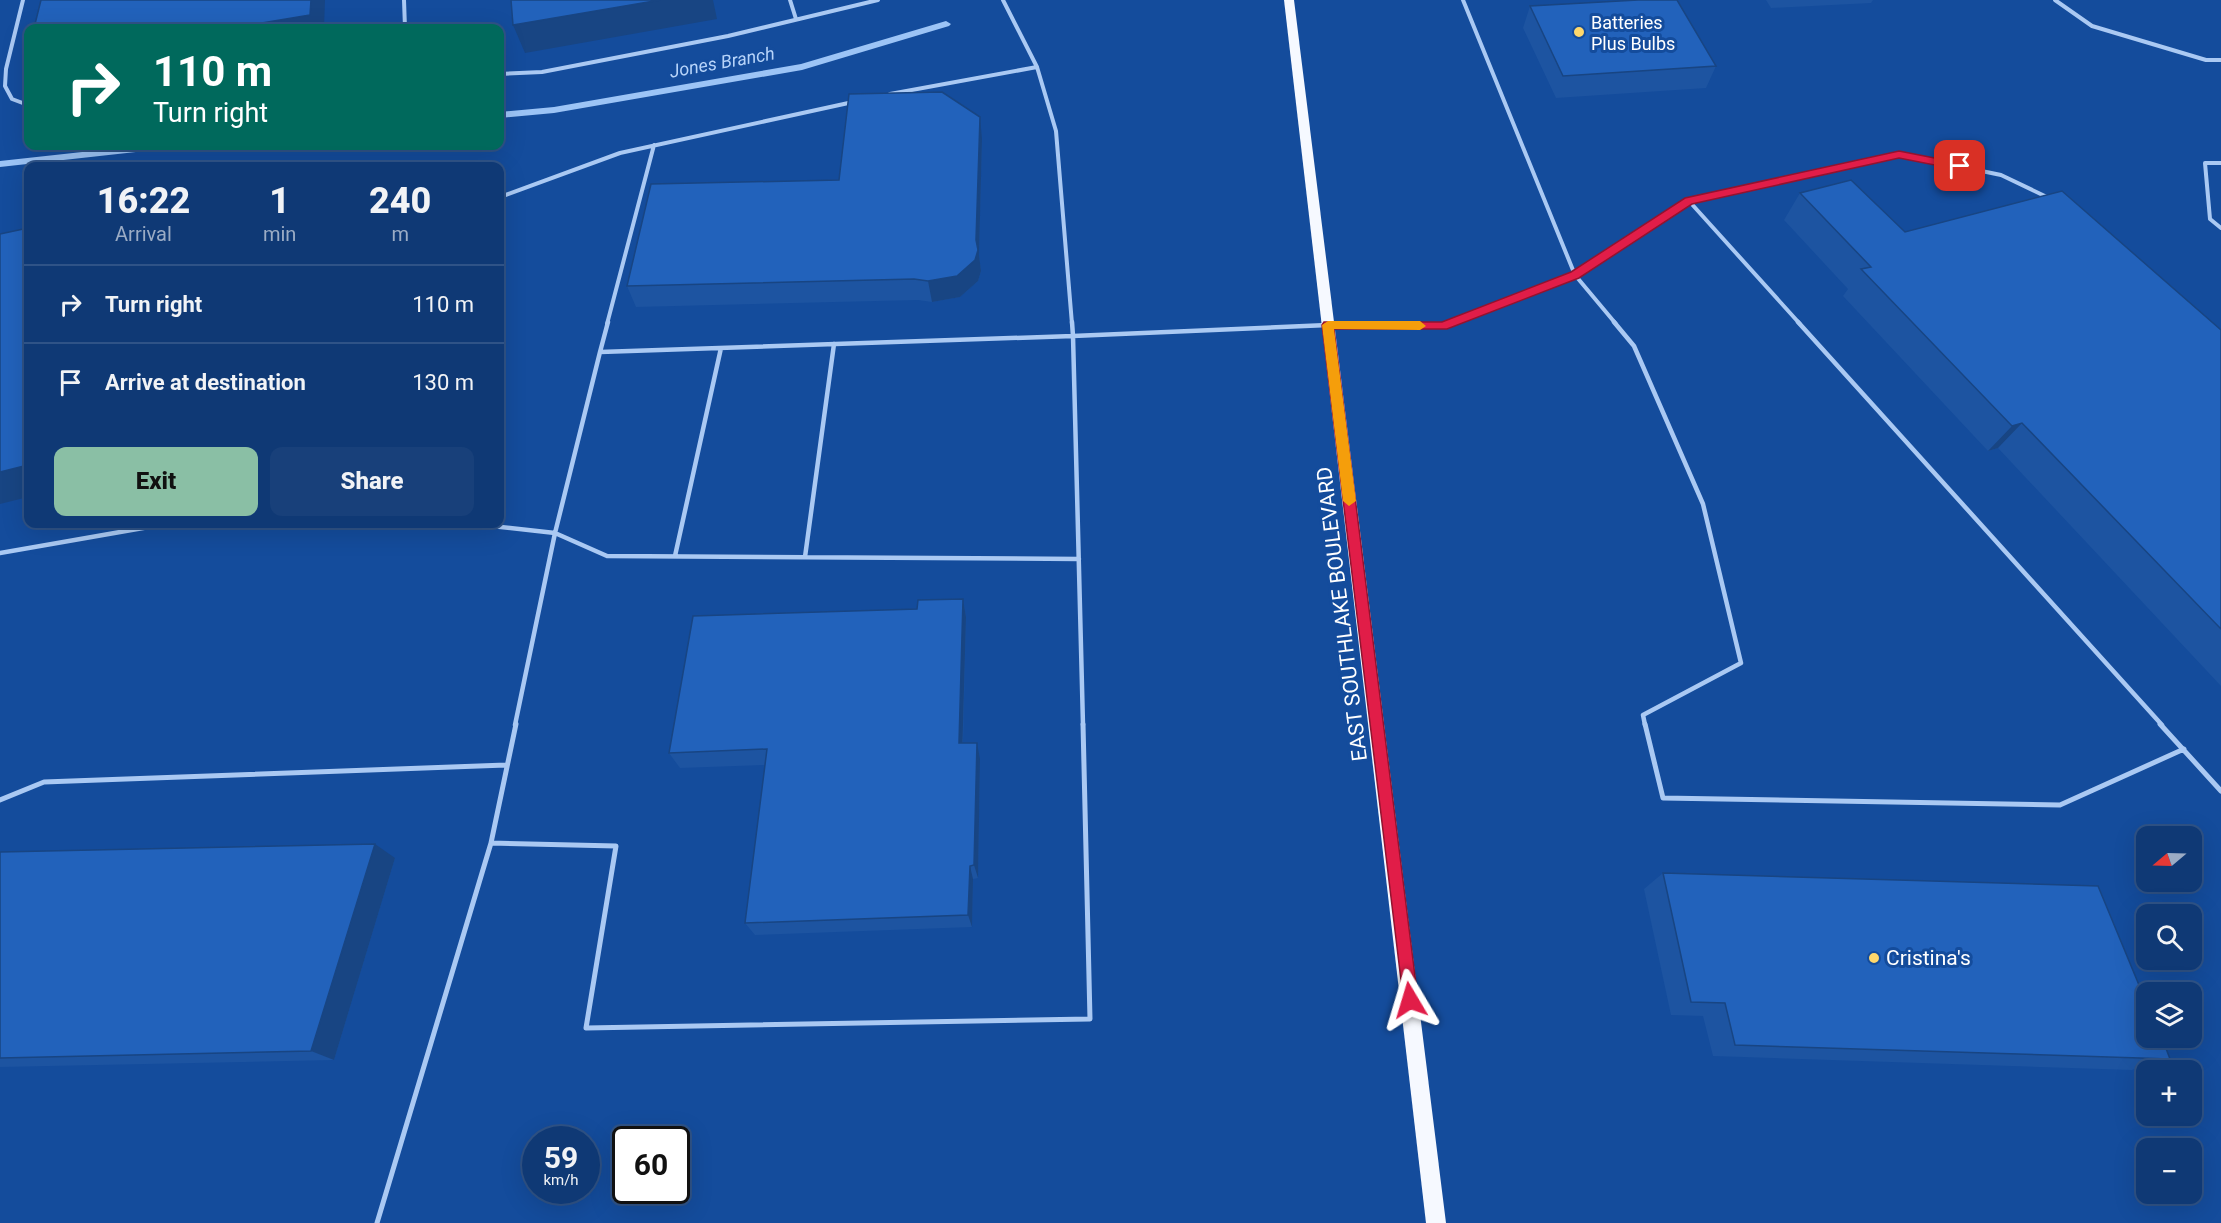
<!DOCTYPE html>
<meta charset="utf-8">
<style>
body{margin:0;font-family:Roboto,sans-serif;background:#18407a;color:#f1f3f6;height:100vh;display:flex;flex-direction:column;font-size:22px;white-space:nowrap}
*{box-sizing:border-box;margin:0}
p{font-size:20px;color:#9bacc5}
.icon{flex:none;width:33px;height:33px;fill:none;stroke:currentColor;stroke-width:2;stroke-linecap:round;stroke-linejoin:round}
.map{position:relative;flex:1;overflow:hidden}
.panel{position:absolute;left:24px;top:162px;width:480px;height:366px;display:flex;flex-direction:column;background:#0f3975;border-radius:12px;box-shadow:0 6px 24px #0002,0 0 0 2px #2f5387}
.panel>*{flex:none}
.banner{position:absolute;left:24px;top:24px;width:480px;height:126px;border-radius:12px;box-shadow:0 6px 24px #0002,0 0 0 2px #2f5387;background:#00695c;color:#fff;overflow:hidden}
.needle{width:39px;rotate:251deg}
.buttons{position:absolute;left:2136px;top:826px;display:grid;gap:12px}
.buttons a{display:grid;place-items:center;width:66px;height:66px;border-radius:12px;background:#0f3975;box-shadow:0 6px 24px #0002,0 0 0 2px #2f5387;font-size:30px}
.speed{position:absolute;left:522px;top:1126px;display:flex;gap:12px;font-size:30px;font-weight:700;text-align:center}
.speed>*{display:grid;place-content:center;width:78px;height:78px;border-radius:50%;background:#0f3975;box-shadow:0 6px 24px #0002,0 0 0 2px #2f5387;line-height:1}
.speed small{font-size:15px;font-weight:400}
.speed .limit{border:3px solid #111;border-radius:9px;background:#fff;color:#111}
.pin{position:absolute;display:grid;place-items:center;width:51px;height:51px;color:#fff;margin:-26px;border-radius:12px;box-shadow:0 3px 9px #0006}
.me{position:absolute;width:66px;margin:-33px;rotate:353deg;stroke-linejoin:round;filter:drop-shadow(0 0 4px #0008)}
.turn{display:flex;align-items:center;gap:21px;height:126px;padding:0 30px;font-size:27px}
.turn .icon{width:78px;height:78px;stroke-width:2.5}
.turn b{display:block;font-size:42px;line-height:51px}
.eta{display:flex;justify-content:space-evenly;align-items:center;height:102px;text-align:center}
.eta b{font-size:36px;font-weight:800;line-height:42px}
.cta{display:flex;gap:12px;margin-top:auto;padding:12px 30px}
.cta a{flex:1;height:69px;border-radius:12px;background:#8abfa5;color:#111;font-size:24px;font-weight:800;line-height:69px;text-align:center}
.cta a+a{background:#18407a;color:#f1f3f6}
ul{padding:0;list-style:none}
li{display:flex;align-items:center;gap:18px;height:78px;padding:0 30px;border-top:2px solid #2f5387}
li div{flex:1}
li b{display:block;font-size:22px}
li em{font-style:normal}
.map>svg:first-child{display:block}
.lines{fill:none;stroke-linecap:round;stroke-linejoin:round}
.stream{fill:#9cc4f6;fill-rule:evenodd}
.lane-far2{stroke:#aac9f3;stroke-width:4}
.lane-far1{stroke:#aac9f3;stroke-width:4.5}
.lane{stroke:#aac9f3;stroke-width:5}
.primary{fill:#f6f9ff;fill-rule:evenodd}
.wall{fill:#1d54a1}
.shaded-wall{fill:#184583}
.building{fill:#2262bb;stroke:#184583;stroke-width:1.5}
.route{fill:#e11d48;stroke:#92132f;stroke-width:1.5}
.slow{fill:#f59e0b}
.poi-dot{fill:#ffd86c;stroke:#144c9c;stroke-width:2}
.labels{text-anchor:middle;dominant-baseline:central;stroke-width:6;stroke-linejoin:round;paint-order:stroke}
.far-poi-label{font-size:18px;fill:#fff;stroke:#144c9c;text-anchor:start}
.far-water-label{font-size:18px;font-style:italic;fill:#b7d4fa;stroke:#144c9c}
.street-label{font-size:21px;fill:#fff;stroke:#144c9c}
.poi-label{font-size:21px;fill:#fff;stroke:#144c9c;text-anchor:start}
</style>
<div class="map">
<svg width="2221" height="1223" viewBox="0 0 2221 1223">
<rect width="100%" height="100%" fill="#144c9c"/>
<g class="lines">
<path class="stream" d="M946,21L951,24L949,26L802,70L554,113L500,118V112L554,107L801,64Z
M137,146H168L163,149L0,167V161Z"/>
<path class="lane-far2" d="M23,0L6,69L5,86L12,99L28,105
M404,0L405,28
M790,0L796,19
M1003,0L1037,67
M1463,0L1575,275L1689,201
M2055,0L2092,26L2206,60H2221
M500,74L542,72L728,36L878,0
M890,94L1037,67L1056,131L1072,324
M2221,163H2205L2210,219L2221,228
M500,197L620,153L853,102
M607,324L654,145
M1448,324L1575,275L1616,324
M1800,324L1689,201L1899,154L2001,175L2049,198"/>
<path class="lane-far1" d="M1614,322L1634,346L1703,504L1741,663L1643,715L1645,725
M1798,322L2162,725
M600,352L608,322
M473,524L555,533L607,556L1079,559
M0,553L166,524
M675,556L721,348
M805,557L834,344
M515,725L555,533L600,352L1073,336L1072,322
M1083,725L1073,336L1328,325L1443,326L1452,322"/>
<path class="lane" d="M1645,724L1663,798L2060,805L2184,749
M2160,724L2221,791
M0,800L44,782L506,765
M491,843L616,846L586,1028L1090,1019L1083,724
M377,1223L491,843L516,724"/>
<path class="primary" d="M1284,0H1294L1446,1223H1426Z"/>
</g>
<path class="wall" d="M1766,0H1873L1871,3L1771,8Z
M1530,6L1716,66L1706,88L1556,98L1523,28Z
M982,139L979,255L981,271L978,281L960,297L932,302L918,300L636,307L627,286L839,180Z
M1800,193L1905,232L2221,330V686L1998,448L1988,451L1843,296L1848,289L1784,220Z
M963,599L966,617L963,743L980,759L978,878L973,879L972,927L755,935L745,923L765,765L680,768L669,753L917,609Z
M0,852L395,858L334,1060L0,1067Z
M1663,873L2170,1059L2132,1070L1713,1056L1703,1016L1671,1015L1644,889Z"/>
<path class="shaded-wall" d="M311,0H325L324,28H232Z
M660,0H713L717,19L525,53L513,25Z
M980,117L982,139L979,255L981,271L978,281L960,297L932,302L928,281L976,240Z
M2022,423L1998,448L1988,451L2012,426Z
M28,465V497L0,504V472Z
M963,599L966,617L962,759L959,743Z
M977,743L980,759L978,878L974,865Z
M375,844L395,858L334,1060L311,1051Z
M970,866L973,879L972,927L968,915Z"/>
<path class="building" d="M41,0H311L310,15L232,28H34Z
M511,0H660L513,25Z
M1638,0H1677L1716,66L1563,76L1530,6Z
M28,50V64H25Z
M942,92L980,117L976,240L978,250L975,260L957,276L928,281L914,279L627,286L651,184L839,180L849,94Z
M1851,180L1905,232L2062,191L2221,330V629L2022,423L2012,426L1861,269L1871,267L1800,193Z
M28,228V465L0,472V234Z
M963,599L959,743H977L974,865L970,866L968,915L745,923L767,749L669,753L693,616L917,609L918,600Z
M375,844L311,1051L0,1058V852Z
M1663,873L2098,886L2146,1002V1038H2162L2170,1059L1735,1045L1725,1003L1691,1002Z"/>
<path class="route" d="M1899,151L1960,163L1965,166L1960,170L1899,158L1692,204L1579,278L1447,329H1334L1418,1000L1415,1005L1410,1008L1404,1005L1322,325L1324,322H1442L1571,272L1685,198Z"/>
<path class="slow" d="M1328,321H1420L1426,326L1420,330L1334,329L1356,501L1349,506L1343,501L1322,325Z"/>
<g class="poi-dot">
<circle cx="1579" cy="32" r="6"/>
<circle cx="1874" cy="958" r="6"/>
</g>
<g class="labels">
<g class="far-poi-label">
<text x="1591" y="22">Batteries<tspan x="1591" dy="21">Plus Bulbs</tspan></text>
</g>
<g class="far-water-label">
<text transform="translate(722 62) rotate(-10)">Jones Branch</text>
</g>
<g class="street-label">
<text transform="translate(1342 614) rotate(-97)">EAST SOUTHLAKE BOULEVARD</text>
</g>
<g class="poi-label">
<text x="1886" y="958">Cristina's</text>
</g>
</g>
</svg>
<div class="buttons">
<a><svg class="needle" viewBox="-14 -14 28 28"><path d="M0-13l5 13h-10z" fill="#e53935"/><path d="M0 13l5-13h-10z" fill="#9bacc5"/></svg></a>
<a><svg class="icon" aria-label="search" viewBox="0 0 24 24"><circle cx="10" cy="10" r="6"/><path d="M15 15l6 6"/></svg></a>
<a><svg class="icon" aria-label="layers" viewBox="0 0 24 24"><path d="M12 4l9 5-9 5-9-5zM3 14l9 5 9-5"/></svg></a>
<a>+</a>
<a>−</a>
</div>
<div class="speed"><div>59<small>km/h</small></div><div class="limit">60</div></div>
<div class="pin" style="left:1960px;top:166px;background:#d93025"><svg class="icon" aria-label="arrive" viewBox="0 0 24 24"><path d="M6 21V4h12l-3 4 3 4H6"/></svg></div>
<svg class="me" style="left:1410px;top:1000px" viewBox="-20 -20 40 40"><path d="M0-17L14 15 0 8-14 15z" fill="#e11d48" stroke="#fff" stroke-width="4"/></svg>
<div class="banner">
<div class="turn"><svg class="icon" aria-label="right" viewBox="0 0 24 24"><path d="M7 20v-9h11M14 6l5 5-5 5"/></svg><div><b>110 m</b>Turn right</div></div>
</div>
<section class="panel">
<div class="eta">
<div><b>16:22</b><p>Arrival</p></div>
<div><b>1</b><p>min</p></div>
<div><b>240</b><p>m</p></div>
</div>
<ul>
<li><svg class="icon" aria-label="right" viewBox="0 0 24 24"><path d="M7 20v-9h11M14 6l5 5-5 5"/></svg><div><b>Turn right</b></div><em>110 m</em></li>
<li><svg class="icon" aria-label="arrive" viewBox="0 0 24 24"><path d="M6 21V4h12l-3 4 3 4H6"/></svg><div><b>Arrive at destination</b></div><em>130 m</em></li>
</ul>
<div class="cta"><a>Exit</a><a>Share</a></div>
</section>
</div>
